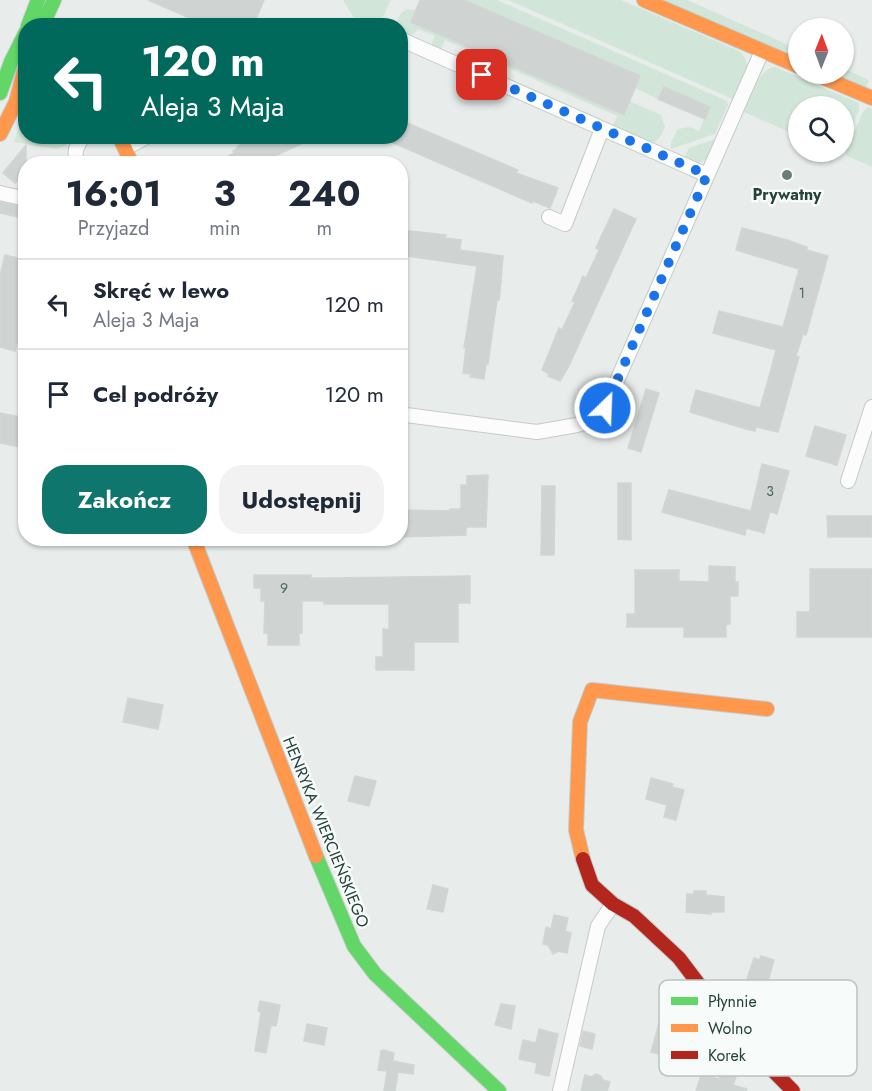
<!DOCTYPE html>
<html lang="pl">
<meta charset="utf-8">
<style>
body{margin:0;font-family:Jost,sans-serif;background:#f2f2f3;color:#1f2937;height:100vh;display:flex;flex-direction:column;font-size:22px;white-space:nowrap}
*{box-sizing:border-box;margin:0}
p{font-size:20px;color:#747a83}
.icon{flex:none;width:33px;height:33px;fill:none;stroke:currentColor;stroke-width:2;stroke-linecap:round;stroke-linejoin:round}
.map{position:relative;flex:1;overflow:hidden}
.details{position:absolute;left:18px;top:156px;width:390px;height:390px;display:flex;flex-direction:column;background:#fff;border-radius:24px;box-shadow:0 2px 4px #0004}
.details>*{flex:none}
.guide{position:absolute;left:18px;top:18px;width:390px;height:126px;border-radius:24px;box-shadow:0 2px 4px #0004;background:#00695c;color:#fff;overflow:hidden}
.needle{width:39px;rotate:1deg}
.controls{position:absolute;left:788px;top:18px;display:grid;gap:12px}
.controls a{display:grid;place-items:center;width:66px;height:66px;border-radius:50%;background:#fff;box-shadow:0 2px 4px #0004;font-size:30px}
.pin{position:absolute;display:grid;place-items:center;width:51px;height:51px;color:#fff;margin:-26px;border-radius:12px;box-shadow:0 3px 9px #0006}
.me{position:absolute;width:66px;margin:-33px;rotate:24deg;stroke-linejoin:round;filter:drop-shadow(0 0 4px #0008)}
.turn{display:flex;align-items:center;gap:21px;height:126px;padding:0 24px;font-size:27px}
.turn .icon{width:78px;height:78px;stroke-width:2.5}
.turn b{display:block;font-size:42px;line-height:51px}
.eta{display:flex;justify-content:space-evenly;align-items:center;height:102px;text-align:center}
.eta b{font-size:36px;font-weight:700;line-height:42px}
.cta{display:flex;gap:12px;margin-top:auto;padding:12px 24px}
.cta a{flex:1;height:69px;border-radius:24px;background:#0f766e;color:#fff;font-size:24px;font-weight:700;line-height:69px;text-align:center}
.cta a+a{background:#f2f2f3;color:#1f2937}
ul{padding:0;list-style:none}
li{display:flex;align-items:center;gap:18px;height:90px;padding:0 24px;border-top:2px solid #e0e1e3}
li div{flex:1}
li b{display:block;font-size:22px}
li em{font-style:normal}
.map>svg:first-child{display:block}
.green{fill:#d1e6d8}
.building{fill:#cfd4d2;stroke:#d1d6d4;stroke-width:1.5}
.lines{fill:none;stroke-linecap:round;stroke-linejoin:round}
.street-casing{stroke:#c5cac8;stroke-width:16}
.fast-casing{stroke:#c3cbc8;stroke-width:16}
.slow-casing{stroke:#c3cbc8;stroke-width:16}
.jam-casing{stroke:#c3cbc8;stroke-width:16}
.street{stroke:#fcfcfc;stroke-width:14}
.fast{stroke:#63d668;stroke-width:14}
.slow{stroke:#ff974d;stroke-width:14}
.jam{stroke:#b3261e;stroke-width:14}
.route{stroke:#1a73e8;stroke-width:10;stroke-dasharray:0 18}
.poi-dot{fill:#697e78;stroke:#f7fbf9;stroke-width:2}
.labels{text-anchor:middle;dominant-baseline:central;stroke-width:5;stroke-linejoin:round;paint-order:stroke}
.number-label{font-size:14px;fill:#506761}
.poi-label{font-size:16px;font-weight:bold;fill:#24423a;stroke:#f7fbf9}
.street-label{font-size:16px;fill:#24423a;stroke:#f7fbf9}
.key{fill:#f7fbf9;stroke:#b8c4c0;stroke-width:1.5}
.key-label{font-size:16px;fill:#24423a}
</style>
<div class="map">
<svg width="872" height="1091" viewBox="0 0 872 1091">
<rect width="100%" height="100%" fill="#e8edeb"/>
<path class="green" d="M343,0H391L384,15L375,25L359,26Z
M464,0H497L727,101L728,105L715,134L671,149V142L678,129L689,127L699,131L709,107L664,87L658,99L635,88L640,76Z
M508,0H621L739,51C756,65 742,84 735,100Z
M661,0H687L798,49V59Z
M408,9L415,10L411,22L434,32L505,49L500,61L562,89L571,77L566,90L623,115L629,101L661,115L665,127C661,134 659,143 649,143L613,126L617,116L445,40L441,49L431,45L435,36L418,29L413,35H404L401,32L400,26L397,25C397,18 401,11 408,9Z
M775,67L859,103V110L843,147V106H798V136L744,112C751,97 757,69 775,67Z
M843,68L869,80L866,89L831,74H843Z
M868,107L872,109V167L847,156L845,153L863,112Z
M25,111L26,136L71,137L66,145L57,149L14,142Z
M718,138L708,159L699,163L684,158L689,148Z"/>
<path class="building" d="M148,0H264L253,26H208Z
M420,0H464L640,76L624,115L411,22Z
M664,87L710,107L705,119L658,99Z
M400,120L518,170L516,173L558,188L550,208L533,201L532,203L377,136H400Z
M255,136H318L258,164H214L234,153L233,151L238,148L237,147Z
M26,145V185L18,180L15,183L3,173Z
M0,202L26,208V219L0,213Z
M614,209L636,219L568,368L560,381L548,376L549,374L542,370L559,328L562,330L575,302L572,301L583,276L586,278L599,250L596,248Z
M742,228L787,240L807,247V250L828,256L806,335L803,334L796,356L799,357L778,432L756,427L755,431L746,429L690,412L696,390L760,408L770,373L776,350L713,333L719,311L783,327L787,313L799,269L736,250Z
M400,230L446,235L445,238L461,240L460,250L503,256L500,293L499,300H497L488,364H486L484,379L470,377L471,374L463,373L466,348H464L477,266L400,255Z
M5,255L26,260V339L19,337L15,351L0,347V276Z
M646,389L659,393L641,452L628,448Z
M0,413L26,418V448L0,443Z
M815,426L846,435L837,465L806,456Z
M762,464L789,471L777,514L770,511L764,533L746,528L745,535L662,512L669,490L751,511Z
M488,475L486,527H466V535L400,537V510L450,511V509H461V485H467V476Z
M618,483H631V540L618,539Z
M542,486H555L554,555H541Z
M827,516H872V537H828Z
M709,566L735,567V582H738V596H730V624H726V637H684V627H627V614H635V570H679V581L709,582Z
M810,569H872V637H797V612H810Z
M254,575H311V578H330L470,576V603H458V642H414V670H376V657H383V629L389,630V604H324V601H302V633H299V645H268V633H264L265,601H261V588H254Z
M128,698L163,705L158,729L123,722Z
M355,776L376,781L369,806L348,801Z
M651,778L673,784L672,787L684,790L676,820L664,817L667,805L646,799Z
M433,885L448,889L443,912L427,909Z
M694,891H706V895L724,897V912H711V914L686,912L687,894H694Z
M554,915L568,918L565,931L571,933L567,953L558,951L553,954L548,945L543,944L546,927L551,929Z
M761,956L774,960L767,985L747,979L754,958L760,960Z
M260,1001L280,1005L276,1026L271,1025L266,1053L255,1051L261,1012L258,1011Z
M501,1004L515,1006L511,1029L495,1025Z
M659,1023L681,1030L675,1052L664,1048L662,1055L651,1052Z
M307,1024L327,1028L324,1045L304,1041Z
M539,1029L558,1034L549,1076L535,1073L537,1063L519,1059L523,1040L536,1043Z
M583,1031L595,1034L592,1049L580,1046Z
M383,1050L394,1053L393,1061L414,1065L413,1074L398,1072L395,1091H384L387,1071L378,1070L381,1051Z
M721,1072L736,1077L733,1085L747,1089L746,1091H696L701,1075L704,1076L705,1075L719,1079Z
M596,1074L601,1076L603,1080L610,1082L607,1091H581L585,1075L591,1077Z"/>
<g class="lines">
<defs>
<path id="street" d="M400,39L707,175
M126,148L148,136
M75,164L76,149L83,136
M0,193L26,199
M549,217L565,224L602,129
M406,415L537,432L577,425L588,422L605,408L762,51
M848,481L872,407
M560,1091L598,926L613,904"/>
<path id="fast" d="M28,26L38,0
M42,26L54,0
M0,93L11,62L26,32
M316,856L354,946L375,974L499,1091"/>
<path id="slow" d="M644,0L798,66
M815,74L872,98
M0,134L16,102L26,64
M119,136L132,164
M193,538L316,856
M583,859L576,830L580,722L592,690L767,709"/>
<path id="jam" d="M583,859L592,885L613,904L634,916L679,958L735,1032L793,1091"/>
</defs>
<use href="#street" class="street-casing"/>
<use href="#fast" class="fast-casing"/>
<use href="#slow" class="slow-casing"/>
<use href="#jam" class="jam-casing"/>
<use href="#street" class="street"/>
<use href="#fast" class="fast"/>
<use href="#slow" class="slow"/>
<use href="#jam" class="jam"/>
</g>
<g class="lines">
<path class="route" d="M482,75L707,175L605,408"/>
</g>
<circle class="poi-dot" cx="787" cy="175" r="6"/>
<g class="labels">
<g class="number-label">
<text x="802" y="293">1</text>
<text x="770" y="491">3</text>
<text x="284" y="588">9</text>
</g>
<g class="poi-label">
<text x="787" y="194">Prywatny</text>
</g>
<g class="street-label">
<text transform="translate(326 832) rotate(68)">HENRYKA WIERCIEŃSKIEGO</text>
</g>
</g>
<rect x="659" y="980" width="198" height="96" rx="9" class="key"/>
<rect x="671" y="997" width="27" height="8" fill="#63d668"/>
<rect x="671" y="1024" width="27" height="8" fill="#ff974d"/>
<rect x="671" y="1051" width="27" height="8" fill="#b3261e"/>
<g class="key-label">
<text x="708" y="1007">Płynnie</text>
<text x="708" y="1034">Wolno</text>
<text x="708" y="1061">Korek</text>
</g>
</svg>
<div class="controls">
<a><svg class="needle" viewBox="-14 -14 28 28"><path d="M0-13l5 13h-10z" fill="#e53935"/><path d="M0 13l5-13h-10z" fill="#747a83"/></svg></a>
<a><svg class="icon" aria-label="search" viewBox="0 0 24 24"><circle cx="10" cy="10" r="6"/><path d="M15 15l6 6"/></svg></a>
</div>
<div class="pin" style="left:482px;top:75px;background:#d93025"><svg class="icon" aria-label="arrive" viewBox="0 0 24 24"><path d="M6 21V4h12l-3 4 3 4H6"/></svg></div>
<svg class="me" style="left:605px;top:408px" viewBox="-20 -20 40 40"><circle r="17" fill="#1a73e8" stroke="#fff" stroke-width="3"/><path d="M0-11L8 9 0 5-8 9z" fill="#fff"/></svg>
<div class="guide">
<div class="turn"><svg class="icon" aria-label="left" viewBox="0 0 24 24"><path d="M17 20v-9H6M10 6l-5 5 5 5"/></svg><div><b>120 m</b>Aleja 3 Maja</div></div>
</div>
<section class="details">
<div class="eta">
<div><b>16:01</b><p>Przyjazd</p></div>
<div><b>3</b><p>min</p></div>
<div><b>240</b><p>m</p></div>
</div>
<ul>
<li><svg class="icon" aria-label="left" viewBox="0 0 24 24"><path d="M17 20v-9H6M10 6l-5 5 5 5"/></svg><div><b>Skręć w lewo</b><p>Aleja 3 Maja</p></div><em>120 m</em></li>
<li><svg class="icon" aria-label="arrive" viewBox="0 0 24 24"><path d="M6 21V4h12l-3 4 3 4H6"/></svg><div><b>Cel podróży</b></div><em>120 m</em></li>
</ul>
<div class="cta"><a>Zakończ</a><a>Udostępnij</a></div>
</section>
</div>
